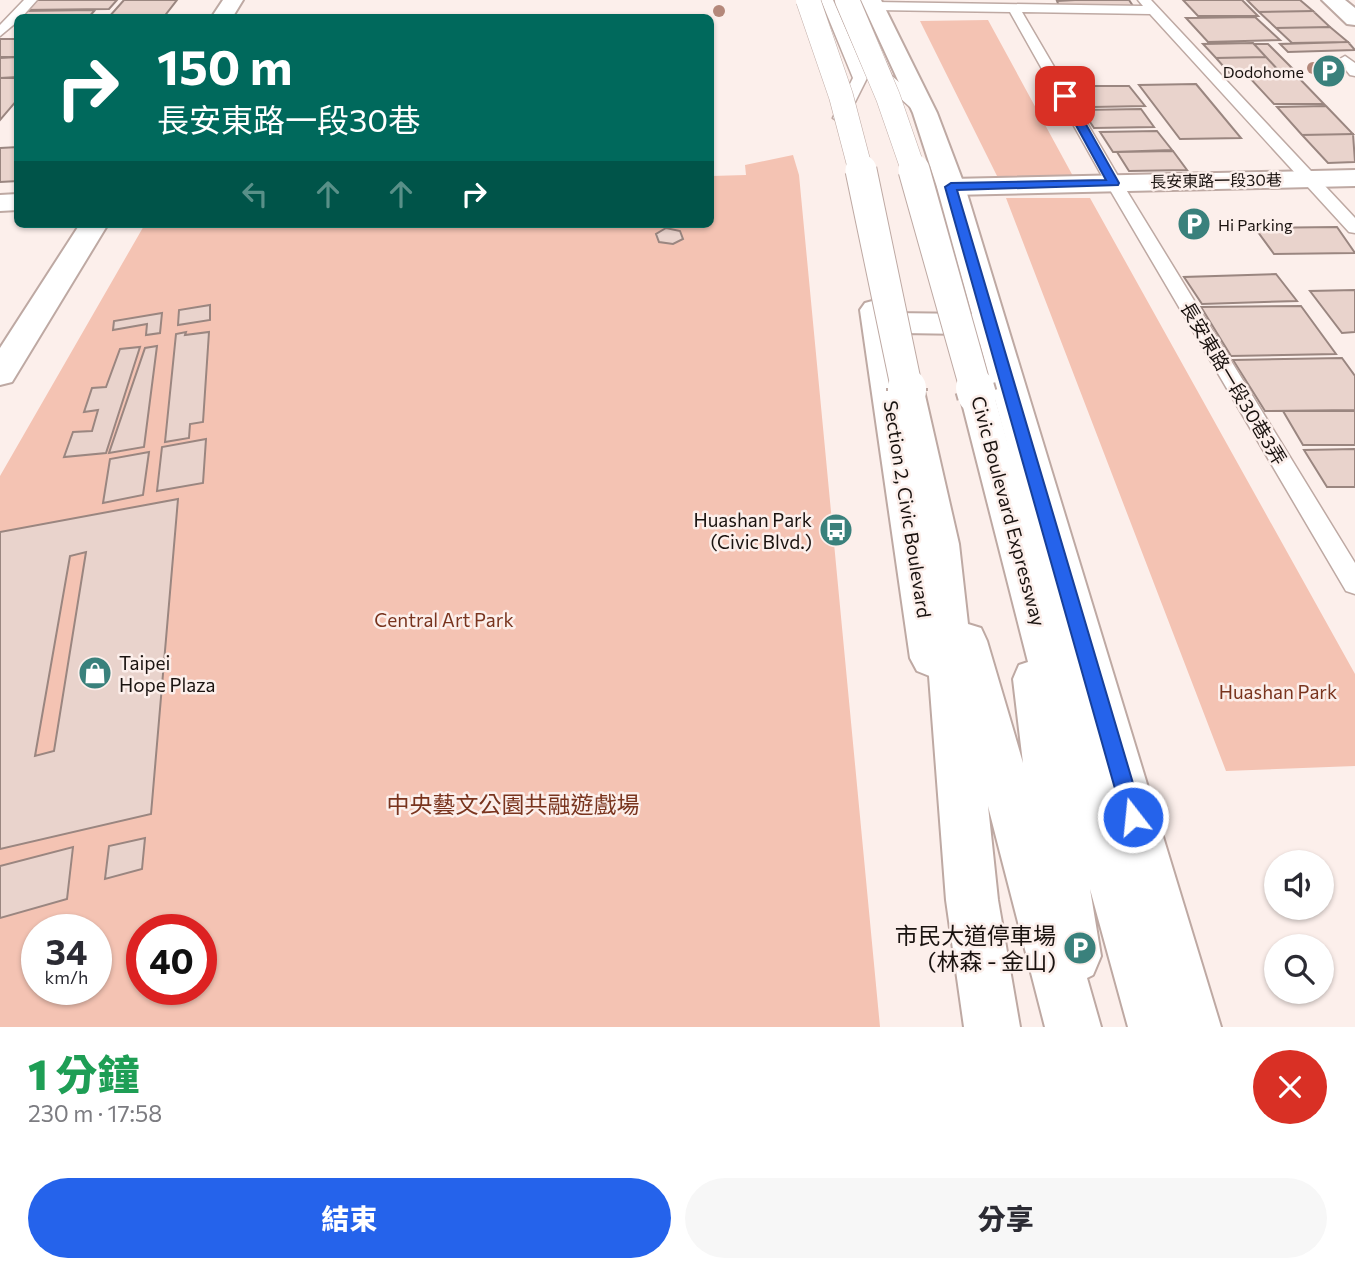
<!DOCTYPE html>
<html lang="zh-TW">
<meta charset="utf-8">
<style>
body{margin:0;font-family:Commissioner,"Noto Sans TC",sans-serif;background:#f7f7f7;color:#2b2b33;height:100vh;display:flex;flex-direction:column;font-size:26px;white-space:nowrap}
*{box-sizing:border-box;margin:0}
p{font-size:23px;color:#7c7c81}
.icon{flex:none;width:38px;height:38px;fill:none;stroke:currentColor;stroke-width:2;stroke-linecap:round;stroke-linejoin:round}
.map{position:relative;height:1027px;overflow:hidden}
.drawer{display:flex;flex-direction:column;background:#fff;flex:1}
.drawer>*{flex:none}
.guide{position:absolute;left:14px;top:14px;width:700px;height:214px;border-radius:10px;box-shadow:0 2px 5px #0004;background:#00695c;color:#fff;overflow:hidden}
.controls{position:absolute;left:1264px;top:850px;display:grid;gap:14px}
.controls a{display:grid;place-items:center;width:70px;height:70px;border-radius:50%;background:#fff;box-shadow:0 2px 5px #0004;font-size:35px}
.speed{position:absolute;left:21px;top:914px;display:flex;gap:14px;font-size:35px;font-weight:700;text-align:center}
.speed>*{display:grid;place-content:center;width:91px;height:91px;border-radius:50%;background:#fff;box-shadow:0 2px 5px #0004;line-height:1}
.speed small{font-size:18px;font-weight:400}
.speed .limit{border:10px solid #d22;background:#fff;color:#111}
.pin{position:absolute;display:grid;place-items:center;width:60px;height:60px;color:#fff;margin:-30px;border-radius:14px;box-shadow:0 4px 10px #0006}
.me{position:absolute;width:77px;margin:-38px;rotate:344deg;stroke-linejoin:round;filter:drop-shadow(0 0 5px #0008)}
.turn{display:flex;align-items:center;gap:24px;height:147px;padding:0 28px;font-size:32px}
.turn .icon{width:91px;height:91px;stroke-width:2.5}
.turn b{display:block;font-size:49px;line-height:60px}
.lanes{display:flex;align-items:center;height:66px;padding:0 28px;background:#0003;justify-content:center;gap:35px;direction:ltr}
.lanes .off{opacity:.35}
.round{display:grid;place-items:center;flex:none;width:74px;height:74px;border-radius:37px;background:#f7f7f7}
.overview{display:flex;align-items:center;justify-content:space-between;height:119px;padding:0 28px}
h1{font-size:42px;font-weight:800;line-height:52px;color:#1e9e55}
.button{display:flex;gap:14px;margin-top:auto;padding:14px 28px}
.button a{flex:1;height:80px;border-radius:42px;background:#2563eb;color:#fff;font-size:28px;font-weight:800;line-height:80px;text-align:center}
.button a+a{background:#f7f7f7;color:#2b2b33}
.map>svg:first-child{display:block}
.green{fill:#f4c3b3;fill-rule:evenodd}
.building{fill:#e9d3cc;stroke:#9a8680;stroke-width:2;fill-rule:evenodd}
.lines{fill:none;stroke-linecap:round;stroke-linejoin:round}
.lane-casing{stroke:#bea9a3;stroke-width:3}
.street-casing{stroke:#bea9a3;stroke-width:4}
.secondary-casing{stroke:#bea9a3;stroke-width:4}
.highway-casing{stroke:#bea9a3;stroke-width:4}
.lane{fill:#fff;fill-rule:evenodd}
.street{fill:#fff;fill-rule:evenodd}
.secondary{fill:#fff;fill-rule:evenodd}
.highway{fill:#fff;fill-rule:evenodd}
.highway-bridge-far2-casing{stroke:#bea9a3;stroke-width:25;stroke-linecap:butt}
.highway-bridge-far1-casing{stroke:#bea9a3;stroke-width:33;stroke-linecap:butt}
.highway-bridge-casing{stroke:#bea9a3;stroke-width:42;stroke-linecap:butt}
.highway-bridge-far2{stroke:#fff;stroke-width:24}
.highway-bridge-far1{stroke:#fff;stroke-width:31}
.highway-bridge{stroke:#fff;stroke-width:38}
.tree{fill:#b4887a}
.route{fill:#2563eb;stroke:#184099;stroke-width:2}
.labels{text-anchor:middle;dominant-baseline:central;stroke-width:5;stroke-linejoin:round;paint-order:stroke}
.far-poi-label{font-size:16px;fill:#1a1310;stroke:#fcefeb;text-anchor:end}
.far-street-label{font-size:16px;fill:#1a1310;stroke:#fcefeb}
.street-label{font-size:19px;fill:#1a1310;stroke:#fcefeb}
.poi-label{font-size:19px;fill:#1a1310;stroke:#fcefeb;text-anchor:end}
.park-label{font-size:19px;fill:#79341e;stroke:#fcefeb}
.near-park-label{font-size:23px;fill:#79341e;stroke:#fcefeb}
.near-poi-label{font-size:23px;fill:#1a1310;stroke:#fcefeb;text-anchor:end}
</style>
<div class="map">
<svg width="1355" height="1027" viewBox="0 0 1355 1027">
<rect width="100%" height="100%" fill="#fcefeb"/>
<path class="green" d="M988,20L1074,178H998L920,21Z
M793,155L799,175L880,1027H0V476L145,224H710L711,176L746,175L745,165ZM37,929H96V989H37ZM142,929H201V989H142Z
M1006,198H1090L1355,674V766L1226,771Z"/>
<path class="building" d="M32,0H117L109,9L22,10Z
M124,0H177L163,18H108Z
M1075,0H1129L1133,6H1059L1057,1Z
M1183,0H1242L1258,16H1198Z
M1247,0H1300L1313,11L1259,12Z
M95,10L88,18H18L11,20L20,11Z
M1313,11L1330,27L1276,28L1259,12Z
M1255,17L1280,40L1208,42L1186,18Z
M1330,27L1348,42L1292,43L1276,28Z
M0,39H18V57H0Z
M1348,42L1355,50L1288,52L1280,44Z
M1253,43L1266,57L1216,58L1203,44Z
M1254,44H1268L1294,70H1278Z
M18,57V77L0,78V58Z
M1266,57L1282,74L1231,75L1216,58Z
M1296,75L1324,104H1274L1248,76Z
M0,78H18V99L0,120Z
M1196,84L1241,138L1180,139L1139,85Z
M1079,86H1129L1145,106L1093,107Z
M1326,106L1353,134L1302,135L1277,107Z
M1141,109L1154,127L1094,128L1082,110Z
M1157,131L1172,150L1113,152L1100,132Z
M1353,134L1355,162L1328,163L1302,135Z
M18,147V181L0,182V148Z
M1173,151L1187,170L1129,171L1117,152Z
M1337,227L1355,253L1274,254L1255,228Z
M666,228L680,231L683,239L673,244L659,242L656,234Z
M1276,274L1297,301L1202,304L1184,277Z
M1355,290V332L1342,333L1310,291Z
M210,305V320L178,325L179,310Z
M1301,306L1336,354L1231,356L1201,307Z
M162,313L160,333L146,335L147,324L113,330L114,321Z
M186,332L185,335L209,332L203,422L190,424L189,438L165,442L176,334Z
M157,346L144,447L109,453L145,348Z
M140,347L106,453L64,457L73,432L92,431L98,410L84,412L92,388L106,387L120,349Z
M1342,358L1355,376V410L1265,411L1233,360Z
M1283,411H1355V445H1303Z
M206,439L203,483L157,491L162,447Z
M1355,449V487H1327L1304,450Z
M149,452L143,495L103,503L110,459Z
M178,499L151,814L0,849V532ZM86,552L54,751L35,756L70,556Z
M145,838L142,869L105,879L109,846Z
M73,847L67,899L0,918V866Z"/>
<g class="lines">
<defs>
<path id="lane" d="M24,0H37L21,18H18V21L0,36V25Z
M821,0H833L867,78L847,118L840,122L833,118L853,78Z
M1138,0H1151L1355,218V233L1349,232L1150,14L1022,12L1122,183L1355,563V594L1346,591L1106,183L1010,12L875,10L869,6L875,2L1143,6Z
M1345,56L1355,63V76L1350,75L1338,60Z
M880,61L885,62L891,75L930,110L932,113L930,116H920L880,80L873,65Z"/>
<path id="street" d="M1355,170V186L951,195L941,193L937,187L941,181L951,179Z
M18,194V210L0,211V195Z"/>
<path id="secondary" d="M223,0H243L232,18H211Z
M861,0H881L937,113L965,187L1221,1027H1165L980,344L965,334L902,333L898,343L954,658L947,671L932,677L917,671L910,658L860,310L865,303L876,300L887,303L892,313L972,314L937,187L913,113Z
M1322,0H1345L1355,8V25L1347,24Z
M80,224H108L12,382L0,385V348Z"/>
<path id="highway" d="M907,379L919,383L924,391L959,544L968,624L981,628L987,641L1023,763L1013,679L1019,665L1028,662L960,395L965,387L977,383L989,387L994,395L1037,548L1184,1027H1128L1090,889L1101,956L1093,975L1087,978L1101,1027H1045L988,806L998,900L1020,1027H964L946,900L919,544L890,391L895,383Z"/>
</defs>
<use href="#lane" class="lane-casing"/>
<use href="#street" class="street-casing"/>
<use href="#secondary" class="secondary-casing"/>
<use href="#highway" class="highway-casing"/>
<use href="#lane" class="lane"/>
<use href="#street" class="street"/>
<use href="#secondary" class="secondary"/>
<use href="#highway" class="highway"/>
<defs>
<path id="highway-bridge-far2" d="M808,0L841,96L861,172
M847,0L888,97L914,172"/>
<path id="highway-bridge-far1" d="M861,170L907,390
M914,170L976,390"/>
<path id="highway-bridge" d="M907,388V391
M975,388L977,395"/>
</defs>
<use href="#highway-bridge-far2" class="highway-bridge-far2-casing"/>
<use href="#highway-bridge-far1" class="highway-bridge-far1-casing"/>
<use href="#highway-bridge" class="highway-bridge-casing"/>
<use href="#highway-bridge-far2" class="highway-bridge-far2"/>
<use href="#highway-bridge-far1" class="highway-bridge-far1"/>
<use href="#highway-bridge" class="highway-bridge"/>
</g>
<g class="tree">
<circle cx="719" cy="11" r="6"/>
<circle cx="1313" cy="68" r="6"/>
</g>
<path class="route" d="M1065,93L1070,96L1119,183L1118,185L957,190L1143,817L1140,824L1133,827L1126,824L1123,817L945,187L951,183L1106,180L1060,96Z"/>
<defs>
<symbol id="parking-disc" viewBox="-11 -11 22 22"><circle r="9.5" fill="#3a817c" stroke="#fcefeb"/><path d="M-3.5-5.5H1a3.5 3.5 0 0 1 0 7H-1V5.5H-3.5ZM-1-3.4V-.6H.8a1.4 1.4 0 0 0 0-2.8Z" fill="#fff"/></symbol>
<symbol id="bus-disc" viewBox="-11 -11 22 22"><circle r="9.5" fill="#3a817c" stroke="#fcefeb"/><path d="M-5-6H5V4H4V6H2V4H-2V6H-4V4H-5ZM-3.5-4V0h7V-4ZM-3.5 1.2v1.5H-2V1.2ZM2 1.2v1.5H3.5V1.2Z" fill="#fff"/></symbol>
<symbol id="shop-disc" viewBox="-11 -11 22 22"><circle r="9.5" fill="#3a817c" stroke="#fcefeb"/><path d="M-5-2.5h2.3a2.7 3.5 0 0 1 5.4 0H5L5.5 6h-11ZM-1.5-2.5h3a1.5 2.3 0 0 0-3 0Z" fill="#fff"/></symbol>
</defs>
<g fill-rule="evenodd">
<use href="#parking-disc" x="1310" y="52" width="38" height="38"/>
<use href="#parking-disc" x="1175" y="205" width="38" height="38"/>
<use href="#bus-disc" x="817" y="511" width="38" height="38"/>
<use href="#shop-disc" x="76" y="654" width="38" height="38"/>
<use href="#parking-disc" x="1061" y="929" width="38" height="38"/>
</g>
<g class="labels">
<g class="far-poi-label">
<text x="1304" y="71">Dodohome</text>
<text x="1218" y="224" text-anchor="start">Hi Parking</text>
</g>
<g class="far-street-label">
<text transform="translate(1216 180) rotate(-1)">長安東路一段30巷</text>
</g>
<g class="street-label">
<text transform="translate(1234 383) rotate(59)">長安東路一段30巷3弄</text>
<text transform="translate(908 509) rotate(81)">Section 2, Civic Boulevard</text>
<text transform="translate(1009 511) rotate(75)">Civic Boulevard Expressway</text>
</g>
<g class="poi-label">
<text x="812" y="519">Huashan Park<tspan x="812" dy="22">(Civic Blvd.)</tspan></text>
<text x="119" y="662" text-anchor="start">Taipei<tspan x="119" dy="22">Hope Plaza</tspan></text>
</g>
<g class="park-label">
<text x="444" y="619">Central Art Park</text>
<text x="1278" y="691">Huashan Park</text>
</g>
<g class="near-park-label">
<text x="513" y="804">中央藝文公園共融遊戲場</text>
</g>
<g class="near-poi-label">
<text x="1056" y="935">市民大道停車場<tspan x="1056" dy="26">(林森 - 金山)</tspan></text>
</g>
</g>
</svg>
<div class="controls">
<a><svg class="icon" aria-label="sound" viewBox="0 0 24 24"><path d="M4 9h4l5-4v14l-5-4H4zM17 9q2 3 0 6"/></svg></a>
<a><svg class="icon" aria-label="search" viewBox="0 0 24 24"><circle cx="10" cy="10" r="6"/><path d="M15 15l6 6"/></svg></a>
</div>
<div class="speed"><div>34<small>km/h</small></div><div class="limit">40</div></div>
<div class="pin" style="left:1065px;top:96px;background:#d93025"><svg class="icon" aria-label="arrive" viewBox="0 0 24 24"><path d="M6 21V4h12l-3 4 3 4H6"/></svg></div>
<svg class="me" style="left:1133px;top:817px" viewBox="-20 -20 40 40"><circle r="17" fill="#2563eb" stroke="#fff" stroke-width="3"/><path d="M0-11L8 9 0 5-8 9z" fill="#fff"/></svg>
<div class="guide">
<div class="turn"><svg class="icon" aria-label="right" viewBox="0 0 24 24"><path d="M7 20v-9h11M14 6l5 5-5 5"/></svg><div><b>150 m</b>長安東路一段30巷</div></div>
<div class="lanes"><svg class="icon off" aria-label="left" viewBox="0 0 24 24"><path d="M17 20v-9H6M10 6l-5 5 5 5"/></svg><svg class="icon off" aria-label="ahead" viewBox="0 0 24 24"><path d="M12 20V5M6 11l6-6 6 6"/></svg><svg class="icon off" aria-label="ahead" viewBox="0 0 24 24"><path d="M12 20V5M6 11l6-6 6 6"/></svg><svg class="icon" aria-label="right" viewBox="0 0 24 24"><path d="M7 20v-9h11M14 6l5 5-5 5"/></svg></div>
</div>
</div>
<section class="drawer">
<div class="overview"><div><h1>1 分鐘</h1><p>230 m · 17:58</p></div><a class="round" style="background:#d93025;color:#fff"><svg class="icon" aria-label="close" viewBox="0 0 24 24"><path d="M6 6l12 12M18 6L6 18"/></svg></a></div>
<div class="button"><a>結束</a><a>分享</a></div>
</section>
